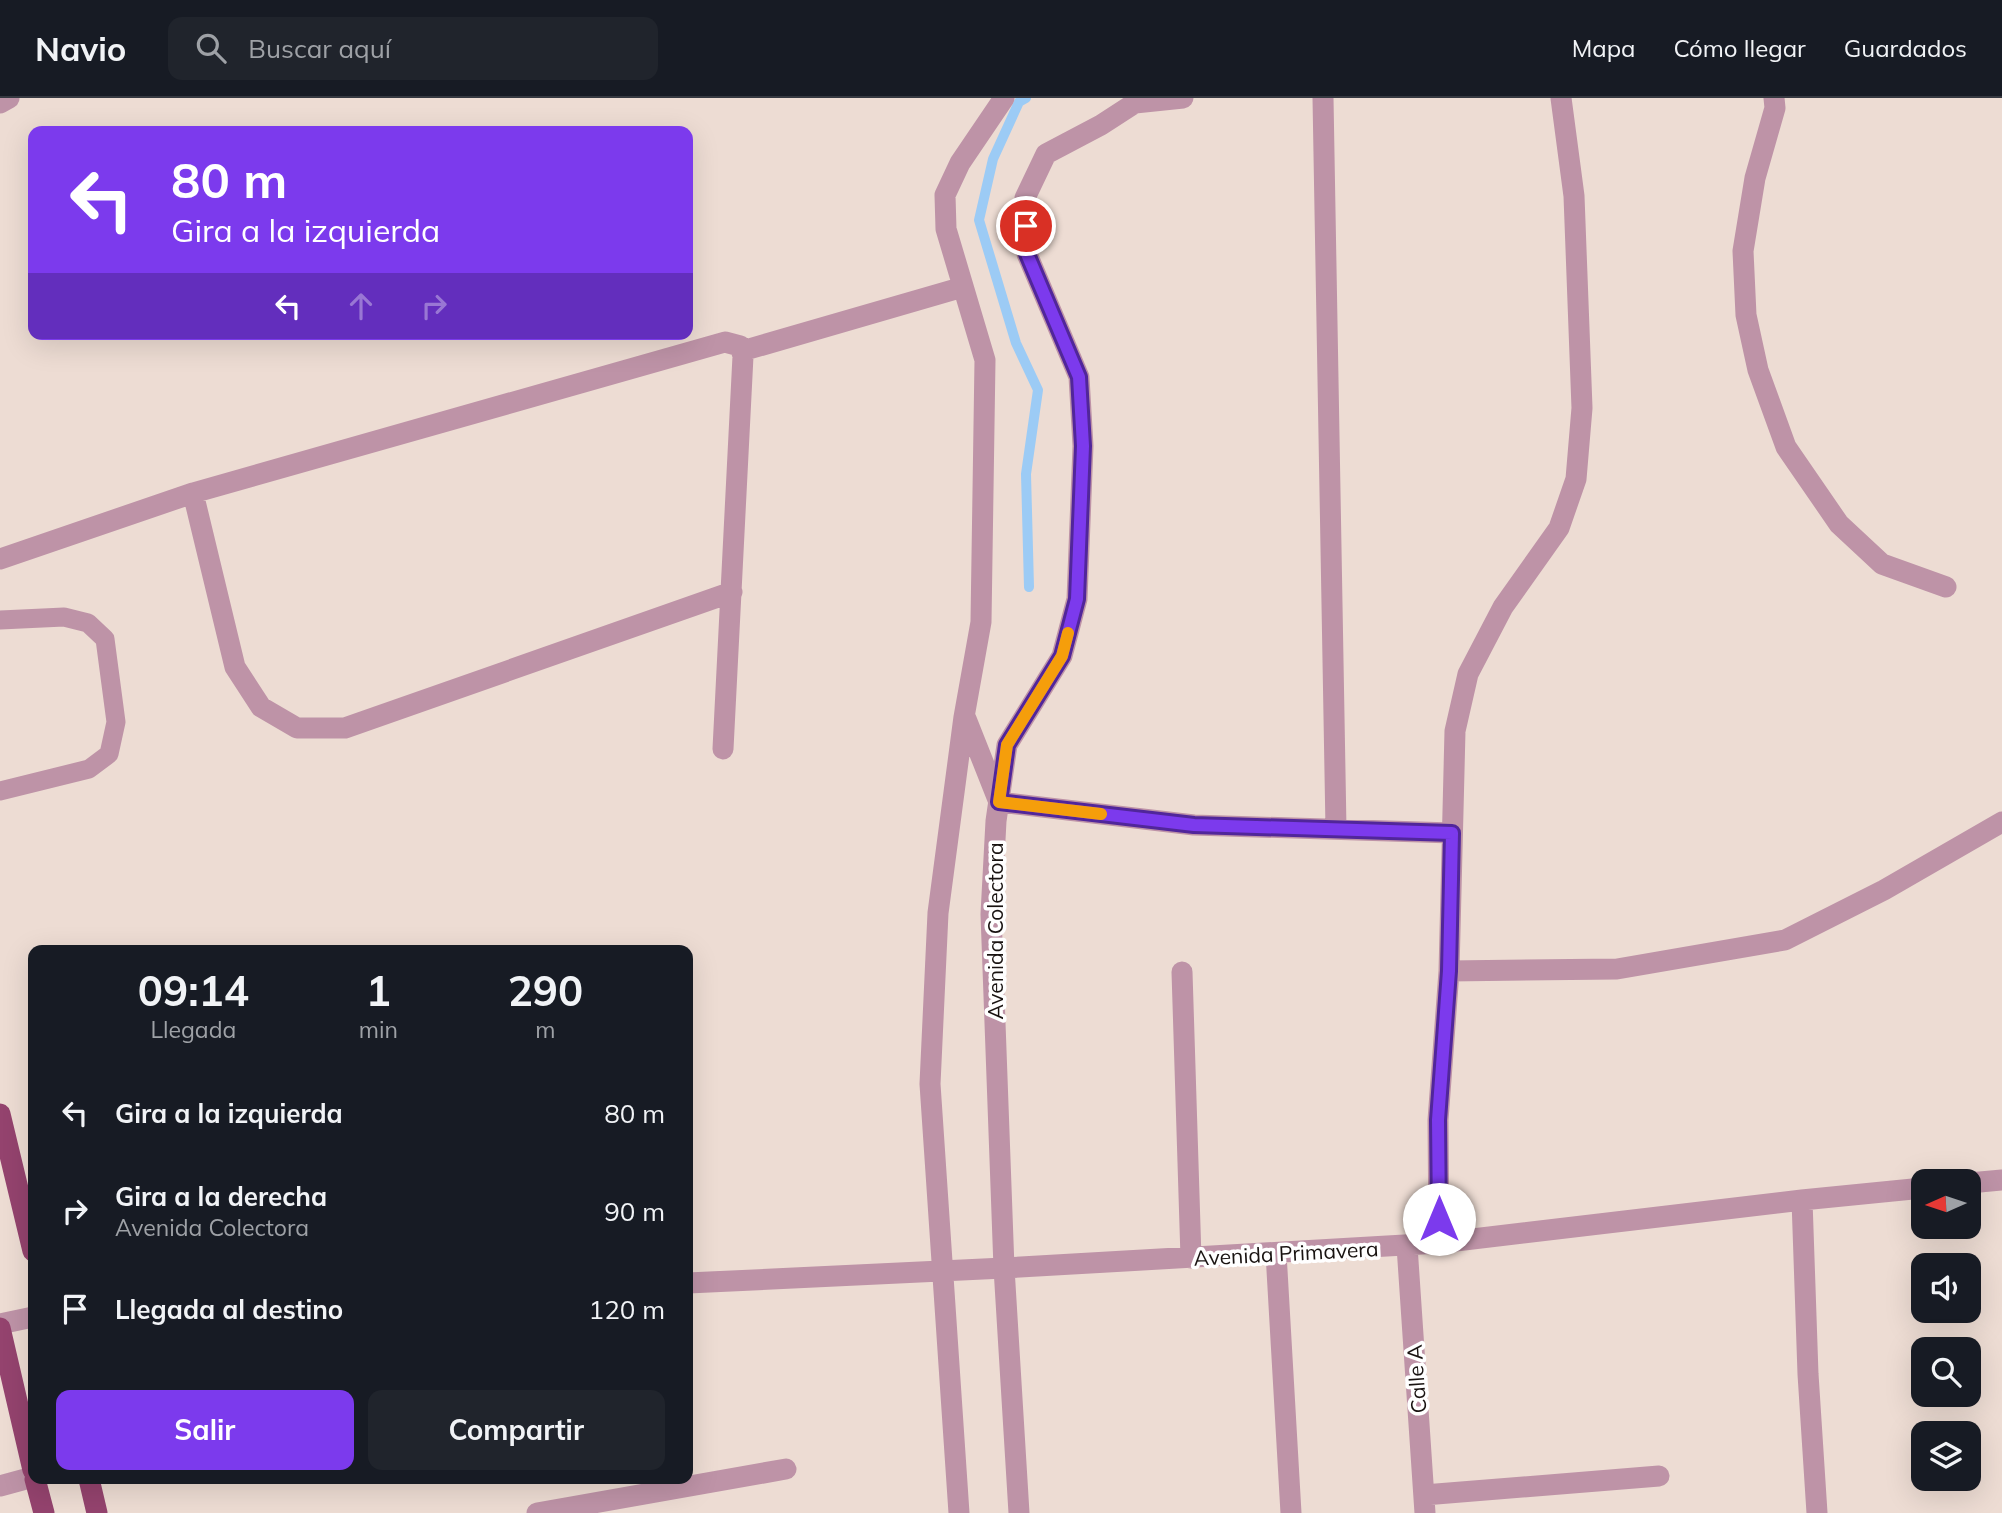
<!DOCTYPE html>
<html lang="es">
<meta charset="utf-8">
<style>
body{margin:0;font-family:Mulish,sans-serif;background:#20242c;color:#f1f3f6;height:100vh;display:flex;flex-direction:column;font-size:26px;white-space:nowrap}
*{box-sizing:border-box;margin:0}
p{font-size:23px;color:#9ea1a6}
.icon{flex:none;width:38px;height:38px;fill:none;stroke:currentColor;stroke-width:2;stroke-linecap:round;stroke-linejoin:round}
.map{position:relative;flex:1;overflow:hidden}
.drawer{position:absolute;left:28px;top:847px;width:665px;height:539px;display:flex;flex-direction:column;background:#171b24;border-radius:14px;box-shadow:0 7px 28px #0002}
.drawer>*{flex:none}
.banner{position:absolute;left:28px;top:28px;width:665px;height:214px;border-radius:14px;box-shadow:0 7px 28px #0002;background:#7c3aed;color:#fff;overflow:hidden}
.needle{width:46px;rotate:267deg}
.tools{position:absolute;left:1911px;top:1071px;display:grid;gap:14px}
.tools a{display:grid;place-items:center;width:70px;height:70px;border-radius:14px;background:#171b24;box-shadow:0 7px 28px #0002;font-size:35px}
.pin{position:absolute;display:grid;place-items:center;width:60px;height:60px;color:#fff;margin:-30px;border:4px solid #fff;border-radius:50%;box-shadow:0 2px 7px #0007}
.me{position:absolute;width:77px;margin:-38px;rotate:0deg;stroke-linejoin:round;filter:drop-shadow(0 0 5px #0008)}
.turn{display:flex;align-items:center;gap:24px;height:147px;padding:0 28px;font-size:32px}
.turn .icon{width:91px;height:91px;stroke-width:2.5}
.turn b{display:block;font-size:49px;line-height:60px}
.lanes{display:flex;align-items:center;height:66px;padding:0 28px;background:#0003;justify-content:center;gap:35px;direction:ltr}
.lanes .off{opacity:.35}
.eta{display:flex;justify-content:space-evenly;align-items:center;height:119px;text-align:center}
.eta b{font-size:42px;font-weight:700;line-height:49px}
.primary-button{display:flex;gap:14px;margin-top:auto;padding:14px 28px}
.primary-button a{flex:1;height:80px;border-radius:14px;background:#7c3aed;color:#fff;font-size:28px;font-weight:700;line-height:80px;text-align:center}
.primary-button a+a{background:#20242c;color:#f1f3f6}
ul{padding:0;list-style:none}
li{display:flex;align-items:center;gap:21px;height:98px;padding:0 28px}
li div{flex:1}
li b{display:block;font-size:26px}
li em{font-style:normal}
header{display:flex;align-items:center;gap:42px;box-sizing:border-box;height:98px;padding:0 35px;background:#171b24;border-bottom:2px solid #363941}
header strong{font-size:33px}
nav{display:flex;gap:38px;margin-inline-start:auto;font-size:24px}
.search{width:490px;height:63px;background:#20242c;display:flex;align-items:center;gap:18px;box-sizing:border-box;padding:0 24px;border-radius:14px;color:#9ea1a6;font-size:26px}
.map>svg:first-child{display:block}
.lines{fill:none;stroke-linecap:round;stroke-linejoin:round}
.stream{stroke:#9ccbf5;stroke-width:10}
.service{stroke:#be93a7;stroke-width:19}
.minor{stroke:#be93a7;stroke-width:21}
.trunk{stroke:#94436e;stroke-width:21}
.route-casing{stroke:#51269a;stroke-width:18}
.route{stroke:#7c3aed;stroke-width:12}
.slow{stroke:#f59e0b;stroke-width:12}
.labels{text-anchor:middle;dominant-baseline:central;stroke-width:7;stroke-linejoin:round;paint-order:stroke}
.street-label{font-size:21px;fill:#191311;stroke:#fff}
</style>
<header>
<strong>Navio</strong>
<div class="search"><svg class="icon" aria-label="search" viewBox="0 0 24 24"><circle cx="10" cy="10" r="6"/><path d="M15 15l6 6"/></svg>Buscar aquí</div>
<nav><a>Mapa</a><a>Cómo llegar</a><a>Guardados</a></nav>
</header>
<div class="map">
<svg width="2002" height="1415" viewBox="0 0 2002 1415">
<rect width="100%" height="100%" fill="#eddcd3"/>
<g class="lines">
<path class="stream" d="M1026,0L1019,4L993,61L979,122L1016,245L1038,292L1026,376L1029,489"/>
<path class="service" d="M0,522L64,519L88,525L105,541L116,624L109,656L89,671L0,693"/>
<path class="minor" d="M1323,0L1336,731
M1774,0L1775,10L1755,80L1743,153L1746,217L1758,272L1786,349L1839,426L1882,466L1946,489
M0,5L9,0
M1135,5L1183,0
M742,253L963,189
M193,395L235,569L261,609L297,630H345L732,494
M0,461L193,395L725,244L740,248L743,258L723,651
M966,621L999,704L1194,727L1452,735
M1449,873L1617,871L1785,842L1884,792L2002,724
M1182,874L1191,1160
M1969,1085L2002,1082
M1802,1102L1808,1276L1817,1415
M1439,1145L1438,1022L1449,873L1455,633L1468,576L1503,509L1559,430L1576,381L1582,310L1574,98L1561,0
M1407,1148L1425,1415
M1276,1155L1291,1415
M688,1185L1004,1170L1439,1145L1802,1102L1923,1090
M0,1226L33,1219
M0,1388L33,1379
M1424,1397L1659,1378
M537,1415L786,1371
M959,1415L930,986L938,815L964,619L981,524L985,262L946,131L945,97L960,65L1004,0
M1019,1415L1004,1170L991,816L996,723L1007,647L1062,558L1077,501L1083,348L1079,279L1027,156L1025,100L1046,56L1101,27L1135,5L1137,0"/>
<path class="trunk" d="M0,1016L33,1153
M0,1230L33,1372
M35,1381L44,1415
M89,1381L97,1415"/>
</g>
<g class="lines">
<defs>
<path id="route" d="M1026,128L1027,156L1079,279L1083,348L1077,501L1062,558L1007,647L999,704L1194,727L1452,735L1449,873L1438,1022L1439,1121"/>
</defs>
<use href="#route" class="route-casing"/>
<use href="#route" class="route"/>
<path class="slow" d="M1068,535L1062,558L1007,647L999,704L1101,716"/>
</g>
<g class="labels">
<g class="street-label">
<text transform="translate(995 833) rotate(-90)">Avenida Colectora</text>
<text transform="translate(1286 1155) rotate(-3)">Avenida Primavera</text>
<text transform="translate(1416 1281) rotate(-94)">Calle A</text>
</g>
</g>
</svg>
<div class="tools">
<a><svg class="needle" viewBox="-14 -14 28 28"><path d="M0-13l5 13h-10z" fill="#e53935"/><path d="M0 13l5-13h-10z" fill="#9ea1a6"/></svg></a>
<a><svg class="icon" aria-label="sound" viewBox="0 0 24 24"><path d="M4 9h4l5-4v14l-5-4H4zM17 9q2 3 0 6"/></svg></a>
<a><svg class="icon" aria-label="search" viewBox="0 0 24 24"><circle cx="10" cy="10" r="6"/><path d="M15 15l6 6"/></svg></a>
<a><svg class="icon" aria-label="layers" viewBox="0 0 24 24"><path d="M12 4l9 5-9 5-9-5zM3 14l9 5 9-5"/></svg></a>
</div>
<div class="pin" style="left:1026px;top:128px;background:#d93025"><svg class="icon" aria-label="arrive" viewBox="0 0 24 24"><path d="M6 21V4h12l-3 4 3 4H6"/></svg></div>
<svg class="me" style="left:1439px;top:1121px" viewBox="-20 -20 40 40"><circle r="19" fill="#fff"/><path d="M0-13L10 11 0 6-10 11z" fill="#7c3aed"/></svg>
<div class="banner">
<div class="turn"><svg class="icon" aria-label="left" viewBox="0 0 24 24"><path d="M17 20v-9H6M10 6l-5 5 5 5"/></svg><div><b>80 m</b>Gira a la izquierda</div></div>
<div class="lanes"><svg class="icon" aria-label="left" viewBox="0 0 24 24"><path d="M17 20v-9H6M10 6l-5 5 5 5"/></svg><svg class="icon off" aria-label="ahead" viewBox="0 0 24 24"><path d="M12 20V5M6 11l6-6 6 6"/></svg><svg class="icon off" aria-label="right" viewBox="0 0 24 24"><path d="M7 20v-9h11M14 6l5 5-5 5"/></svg></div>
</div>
<section class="drawer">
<div class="eta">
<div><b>09:14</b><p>Llegada</p></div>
<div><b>1</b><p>min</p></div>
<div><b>290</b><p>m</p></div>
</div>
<ul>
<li><svg class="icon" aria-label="left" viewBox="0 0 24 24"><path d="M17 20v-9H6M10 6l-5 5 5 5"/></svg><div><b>Gira a la izquierda</b></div><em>80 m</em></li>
<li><svg class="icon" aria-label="right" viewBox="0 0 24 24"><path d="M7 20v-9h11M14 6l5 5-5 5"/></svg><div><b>Gira a la derecha</b><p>Avenida Colectora</p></div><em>90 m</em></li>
<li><svg class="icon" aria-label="arrive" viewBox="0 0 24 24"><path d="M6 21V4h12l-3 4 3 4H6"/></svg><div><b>Llegada al destino</b></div><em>120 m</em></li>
</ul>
<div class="primary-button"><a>Salir</a><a>Compartir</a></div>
</section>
</div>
